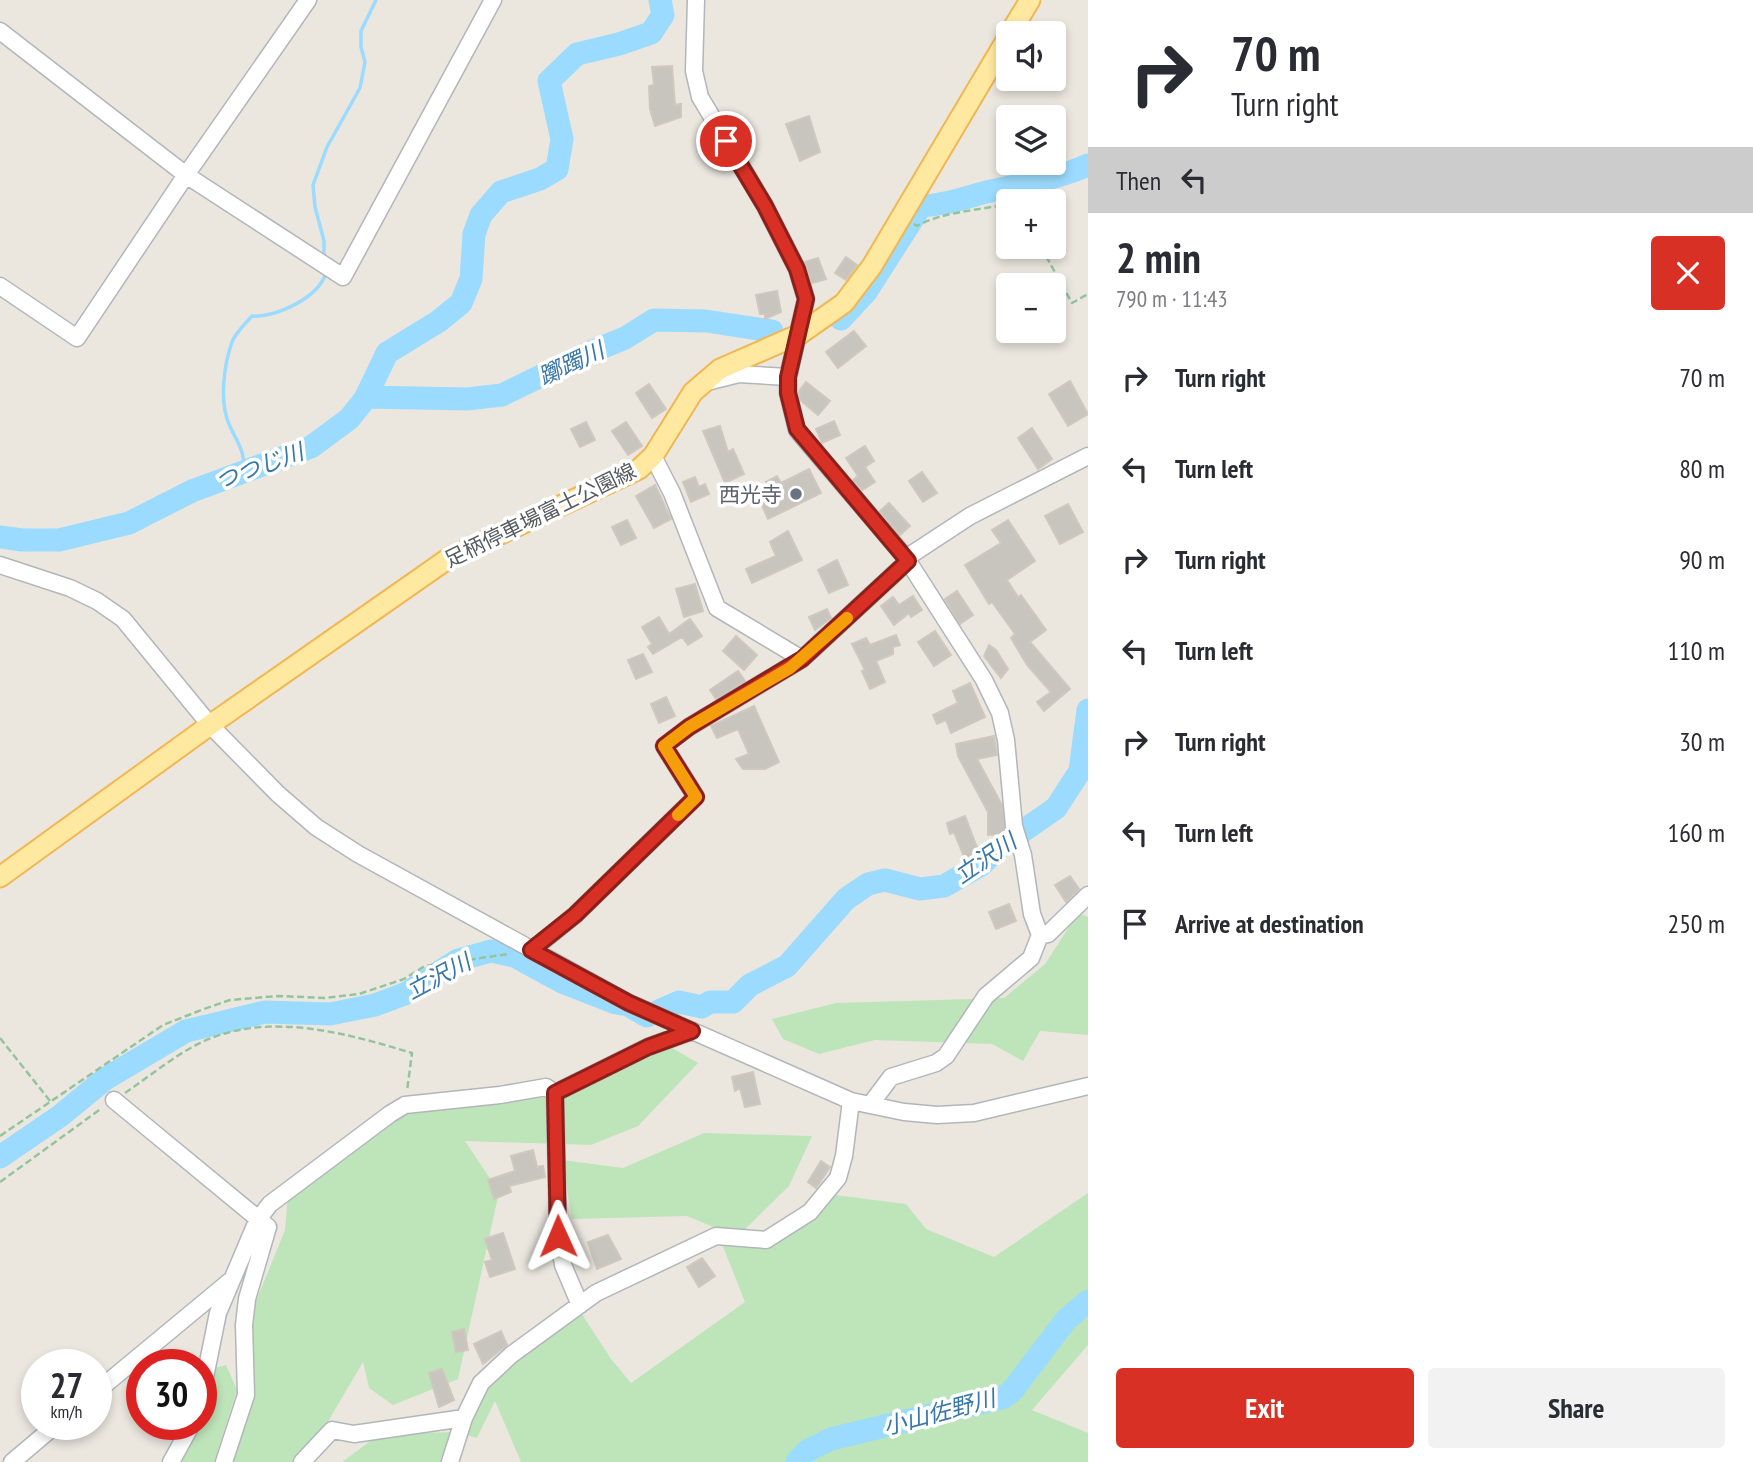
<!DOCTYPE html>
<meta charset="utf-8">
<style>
body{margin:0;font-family:"PT Sans Narrow","Noto Sans JP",sans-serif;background:#f2f2f3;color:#2b2b33;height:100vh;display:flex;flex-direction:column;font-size:26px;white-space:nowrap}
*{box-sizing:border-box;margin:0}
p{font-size:23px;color:#7c7c81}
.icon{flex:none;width:38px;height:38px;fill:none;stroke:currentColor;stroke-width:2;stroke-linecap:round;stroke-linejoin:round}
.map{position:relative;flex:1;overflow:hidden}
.panel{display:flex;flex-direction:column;background:#fff;width:665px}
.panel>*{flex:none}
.guide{background:#fff;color:#2b2b33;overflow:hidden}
.controls{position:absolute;left:996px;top:21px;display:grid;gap:14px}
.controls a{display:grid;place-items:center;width:70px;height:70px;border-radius:7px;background:#fff;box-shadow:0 4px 10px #0003;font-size:35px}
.speed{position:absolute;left:21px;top:1349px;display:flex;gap:14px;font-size:35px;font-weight:700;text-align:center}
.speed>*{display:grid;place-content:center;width:91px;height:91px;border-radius:50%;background:#fff;box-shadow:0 4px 10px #0003;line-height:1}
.speed small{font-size:18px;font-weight:400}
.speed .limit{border:10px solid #d22;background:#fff;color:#111}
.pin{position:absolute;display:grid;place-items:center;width:60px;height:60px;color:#fff;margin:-30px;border:4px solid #fff;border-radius:50%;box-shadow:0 2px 7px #0007}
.me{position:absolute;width:77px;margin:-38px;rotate:359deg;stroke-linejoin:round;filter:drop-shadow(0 0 5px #0008)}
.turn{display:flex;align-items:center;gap:24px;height:147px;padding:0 28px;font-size:32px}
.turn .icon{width:91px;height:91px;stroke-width:2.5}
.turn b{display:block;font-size:49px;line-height:60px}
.then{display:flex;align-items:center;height:66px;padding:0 28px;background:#0003;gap:14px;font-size:26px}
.round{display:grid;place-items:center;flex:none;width:74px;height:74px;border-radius:7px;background:#f2f2f3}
.headline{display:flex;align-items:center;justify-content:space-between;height:119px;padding:0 28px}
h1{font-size:42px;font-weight:700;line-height:52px}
.button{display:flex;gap:14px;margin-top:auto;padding:14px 28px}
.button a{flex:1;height:80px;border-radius:7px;background:#d93025;color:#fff;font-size:28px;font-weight:700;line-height:80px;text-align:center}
.button a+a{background:#f2f2f3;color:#2b2b33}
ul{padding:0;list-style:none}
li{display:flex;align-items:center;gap:21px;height:91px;padding:0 28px}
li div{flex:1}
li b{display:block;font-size:26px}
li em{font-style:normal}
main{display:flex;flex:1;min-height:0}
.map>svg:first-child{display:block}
.green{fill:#bee4ba}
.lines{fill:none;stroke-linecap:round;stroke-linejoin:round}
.stream{stroke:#9bdbff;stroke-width:3.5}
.river{stroke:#9bdbff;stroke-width:23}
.building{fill:#c8c4be;stroke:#d0c8bd;stroke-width:2}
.minor-casing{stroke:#b2b6ba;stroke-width:19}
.major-casing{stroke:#f0b753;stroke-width:23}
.path{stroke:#94c49e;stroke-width:2.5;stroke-dasharray:7 3.5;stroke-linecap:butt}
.minor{stroke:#fff;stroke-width:16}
.major{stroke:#ffe8a0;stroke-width:19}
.route-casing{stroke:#8d1f18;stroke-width:18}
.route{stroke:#d93025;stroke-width:12}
.slow{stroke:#f59e0b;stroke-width:12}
.worship-dot{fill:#6b7280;stroke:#fff;stroke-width:2.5}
.labels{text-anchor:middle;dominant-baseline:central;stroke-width:7;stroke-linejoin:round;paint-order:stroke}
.worship-label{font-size:21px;fill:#5b616d;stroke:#fff;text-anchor:end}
.street-label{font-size:21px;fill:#585c60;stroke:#fff}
.water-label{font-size:23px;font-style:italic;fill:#3877a7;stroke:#fff}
</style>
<main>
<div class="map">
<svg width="1088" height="1462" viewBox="0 0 1088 1462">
<rect width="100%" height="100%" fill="#ebe7df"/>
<path class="green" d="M1078,913L1088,917V1035L1040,1031L1023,1061L992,1044L875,1040L819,1054L783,1039L772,1019L836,1003L1004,998L1045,964Z
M665,1044L698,1063L638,1126L591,1145L465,1141L499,1192L458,1379L393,1405L369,1388L363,1362L323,1430L294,1462H226L246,1402L250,1316L285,1230L289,1183L395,1114L557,1093Z
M704,1133L812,1136L789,1186L737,1237L774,1235L835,1195L906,1204L926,1229L994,1257L1088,1193V1345L1032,1410L1088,1433V1462H521L495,1401L477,1438L464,1434L478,1392L578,1308L611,1359L631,1383L745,1302L720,1239L737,1237L687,1216L572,1219L562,1160L623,1168Z
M226,1365L237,1390L214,1462H180L195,1425L201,1424V1407L214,1368Z
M456,1432L450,1462H342L380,1434Z"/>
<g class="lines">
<path class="stream" d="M324,257V241L315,207L313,185L327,147L360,88L365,62L361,47V31L376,0
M243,470C246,451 236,441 229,424C219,401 224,365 232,342C236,332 245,324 252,316C276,318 320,297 326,272"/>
<path class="river" d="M841,319L866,292L921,206C945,205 964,198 986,192C1021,184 1055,180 1088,165
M366,397L467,399L502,395L586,354L625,338L654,320L706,321L772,331
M0,537L22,540H59L129,523L192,491L311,447L349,419L365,399L387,353L439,321L461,303L471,279L474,234L481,215L501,192L540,179L557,169L562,139L549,81L577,54L619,44L651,33L663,15L660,0
M0,1157L60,1116L105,1079L186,1031L265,1012L330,1014L375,1005L407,993L458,960L491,951L514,956L562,982L616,1003L628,1005L647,1016L679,1002L702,1007L710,1002H733L750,985L787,966L846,899L868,884L885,880L920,889L944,886L981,865L1000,847L1056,808L1080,771L1088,710
M797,1462L807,1451L831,1439L1004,1397L1012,1391L1066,1320L1088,1301"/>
</g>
<path class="building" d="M672,66L675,105L681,104V117L655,126L650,109L649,86L654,85L652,67Z
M809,116L820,152L800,161L786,124Z
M846,257L857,265L846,280L835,273Z
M818,258L826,279L812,283L805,262Z
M777,291L781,312L765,319V314H760L756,295Z
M854,331L866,346L838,368L826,352Z
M1070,381L1088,414L1068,426L1049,394Z
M806,382L830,401L818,415L800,400L799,391Z
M649,384L666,409L652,418L636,393Z
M834,421L840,435L822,443L816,429Z
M586,422L595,440L580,447L571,429Z
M626,422L642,446L628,455L612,431Z
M720,426L728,452L733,449L744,474L725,483L703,431Z
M1032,428L1052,459L1038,469L1018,438Z
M865,446L874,461L865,467L875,482L862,490L853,480L858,476L846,458Z
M809,469L821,493L768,519L760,501L773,495L766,482L777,476L781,483Z
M922,472L937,493L923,502L909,481Z
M695,477L699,487L705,484L709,494L691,502L683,482Z
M655,485L671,519L654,528L636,496Z
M889,503L910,526L900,535L880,511Z
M1068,504L1083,532L1060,544L1045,516Z
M627,520L636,538L621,545L612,527Z
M1008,520L1035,561L1007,580L1018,597L1021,595L1046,630L1030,642L1070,689L1044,711L1037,702L1051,692L1027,665L1011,638L1015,634L992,602L989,604L965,565L1001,543L992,530Z
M788,531L802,560L752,583L746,569L776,556L770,542Z
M837,560L848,585L829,593L818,570Z
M695,584L703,611L684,617L676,589Z
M957,591L973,615L960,624L945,599Z
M913,596L922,610L911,617L909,613L894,625L881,606L893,597L899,605Z
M827,609L831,618L815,630L809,617Z
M659,617L669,634L690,619L702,636L688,645L682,637L653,654L648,647L652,644L642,627Z
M935,631L951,655L934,666L918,642Z
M896,635L900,645L893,647V654L876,661L885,682L870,689L862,671L865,670L852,644L866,638L870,645Z
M736,636L757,655L744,670L723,651Z
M989,645L996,650L1008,669L1001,678L984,656Z
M643,654L652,672L636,679L628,660Z
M738,671L745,681L716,699L710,690Z
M970,683L985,717L951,733L946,720L937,724L933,715L958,703L953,691Z
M666,697L675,716L659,723L651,704Z
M754,706L779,762L765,769H743L736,759L749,754L738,729L717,738L711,726Z
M994,736L997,755L977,759L1002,805L1006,834L988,835V812L958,756L956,744Z
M965,816L981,858L967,864L954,832L950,834L947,823Z
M1070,876L1079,889L1066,902L1055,885Z
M1009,904L1016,921L996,929L989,912Z
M753,1072L760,1104L745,1107L740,1088L735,1091L732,1077Z
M533,1150L537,1167L543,1166L545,1177L509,1186L511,1192L494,1199L488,1180L515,1171L511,1156Z
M821,1161L830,1167L816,1188L808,1182Z
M503,1233L515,1269L490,1277L485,1262L492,1260L485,1239Z
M608,1235L621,1259L597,1269L588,1242Z
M702,1258L715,1276L699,1287L687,1267Z
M464,1329L468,1350L456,1352L452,1332Z
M501,1331L507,1345L483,1364L474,1344Z
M442,1369L454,1400L439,1407L429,1373Z"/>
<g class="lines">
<defs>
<path id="minor" d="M696,0L694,71L700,97L765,206L797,269L806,299L788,377V393L797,430L906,558
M0,31L186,175L343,277L493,0
M0,286L77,338L186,175L308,0
M707,382L739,374L788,377
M653,456L672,493L717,608L802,659L908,561L906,558L970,516L1088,456
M0,565L70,588L97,601L123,619L210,725L278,794L316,827L358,854L629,1003L851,1101L904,1112L937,1115L974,1113L1088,1086
M1040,935L1048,934L1088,895
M532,950L575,915L696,797L664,746L689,727L802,659
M555,1093L558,1236L563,1265L580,1305
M114,1100L268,1227L247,1299L244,1325L246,1395L224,1462
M870,1105L891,1077L936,1063L946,1056L986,996L1031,958L1040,935L1032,914L1023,855L1014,826L1006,740L1000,713L984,680L908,561
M96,1392L230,1281
M201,1397L218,1313L257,1221L270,1204L390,1114L405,1105L500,1095L546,1087L555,1093L648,1047L692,1031
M12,1462L57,1424
M171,1462L192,1424
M302,1462L332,1430L354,1434L464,1418L481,1383L511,1355L596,1293L716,1236L766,1240L810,1212L838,1178L844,1156L851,1101
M450,1462L464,1418"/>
<path id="major" d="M1010,33L1030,0
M0,877L210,725L449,558L639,469L653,456L693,392L720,369L800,334L844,303L872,266L1008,37"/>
</defs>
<use href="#minor" class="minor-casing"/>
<use href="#major" class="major-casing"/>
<path class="path" d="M914,224L917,226C941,212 980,210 1008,204
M1041,247L1072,303L1088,294
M0,1038L50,1101
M125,1093C150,1076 175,1055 202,1042C268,1011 346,1033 412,1053L407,1091
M0,1136L163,1025L204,1009L230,1000L278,996L325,998L359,994L404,979L425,966L508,954
M0,1182L102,1108"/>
<use href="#minor" class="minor"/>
<use href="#major" class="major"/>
</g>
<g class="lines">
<defs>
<path id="route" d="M558,1236L555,1093L648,1047L692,1031L629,1003L531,950L575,915L696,797L664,746L689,727L802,659L908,561L797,429L788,393V377L806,299L797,269L765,206L726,141"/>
</defs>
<use href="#route" class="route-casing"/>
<use href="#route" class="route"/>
<path class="slow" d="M678,815L696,797L664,746L689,727L790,668L847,618"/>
</g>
<circle class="worship-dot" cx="796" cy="494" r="7"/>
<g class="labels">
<g class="worship-label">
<text x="782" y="494">西光寺</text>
</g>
<g class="street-label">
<text transform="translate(540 515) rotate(-26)">足柄停車場富士公園線</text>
</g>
<g class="water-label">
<text transform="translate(571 363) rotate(-25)">躑躅川</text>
<text transform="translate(259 466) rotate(-20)">つつじ川</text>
<text transform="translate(985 858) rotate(-34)">立沢川</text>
<text transform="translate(438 976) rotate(-28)">立沢川</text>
<text transform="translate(939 1412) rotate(-15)">小山佐野川</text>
</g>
</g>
</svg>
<div class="controls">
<a><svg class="icon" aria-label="sound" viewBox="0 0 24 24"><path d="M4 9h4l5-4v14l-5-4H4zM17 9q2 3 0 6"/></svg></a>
<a><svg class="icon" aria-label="layers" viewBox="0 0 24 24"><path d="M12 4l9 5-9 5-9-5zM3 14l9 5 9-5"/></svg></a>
<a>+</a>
<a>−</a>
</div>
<div class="speed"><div>27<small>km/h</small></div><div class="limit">30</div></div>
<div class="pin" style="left:726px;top:141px;background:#d93025"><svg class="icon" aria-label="arrive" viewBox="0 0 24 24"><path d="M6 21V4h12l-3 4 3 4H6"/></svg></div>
<svg class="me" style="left:558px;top:1236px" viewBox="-20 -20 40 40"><path d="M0-17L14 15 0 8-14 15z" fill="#d93025" stroke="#fff" stroke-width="4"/></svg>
</div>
<section class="panel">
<div class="guide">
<div class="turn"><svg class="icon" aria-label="right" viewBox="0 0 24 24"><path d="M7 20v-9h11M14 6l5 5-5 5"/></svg><div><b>70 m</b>Turn right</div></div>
<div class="then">Then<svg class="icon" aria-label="left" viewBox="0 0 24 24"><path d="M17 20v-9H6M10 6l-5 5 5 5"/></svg></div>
</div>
<div class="headline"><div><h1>2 min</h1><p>790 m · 11:43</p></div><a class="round" style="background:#d93025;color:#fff"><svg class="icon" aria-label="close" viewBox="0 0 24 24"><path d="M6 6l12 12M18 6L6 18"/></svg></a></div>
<ul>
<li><svg class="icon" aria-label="right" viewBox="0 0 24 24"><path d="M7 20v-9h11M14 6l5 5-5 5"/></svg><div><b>Turn right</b></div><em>70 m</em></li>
<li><svg class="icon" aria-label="left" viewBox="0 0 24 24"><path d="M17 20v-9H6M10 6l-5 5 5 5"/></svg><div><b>Turn left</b></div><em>80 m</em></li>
<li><svg class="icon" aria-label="right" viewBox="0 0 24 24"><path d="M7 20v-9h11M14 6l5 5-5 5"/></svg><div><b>Turn right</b></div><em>90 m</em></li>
<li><svg class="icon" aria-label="left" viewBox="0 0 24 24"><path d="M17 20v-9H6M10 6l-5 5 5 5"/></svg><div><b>Turn left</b></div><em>110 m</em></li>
<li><svg class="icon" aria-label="right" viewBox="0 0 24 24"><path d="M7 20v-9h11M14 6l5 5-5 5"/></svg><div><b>Turn right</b></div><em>30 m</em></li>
<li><svg class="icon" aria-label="left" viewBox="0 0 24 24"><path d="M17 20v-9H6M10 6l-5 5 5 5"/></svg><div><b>Turn left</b></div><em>160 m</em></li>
<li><svg class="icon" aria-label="arrive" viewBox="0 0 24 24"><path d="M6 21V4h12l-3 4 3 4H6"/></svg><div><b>Arrive at destination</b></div><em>250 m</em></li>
</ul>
<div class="button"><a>Exit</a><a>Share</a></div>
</section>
</main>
